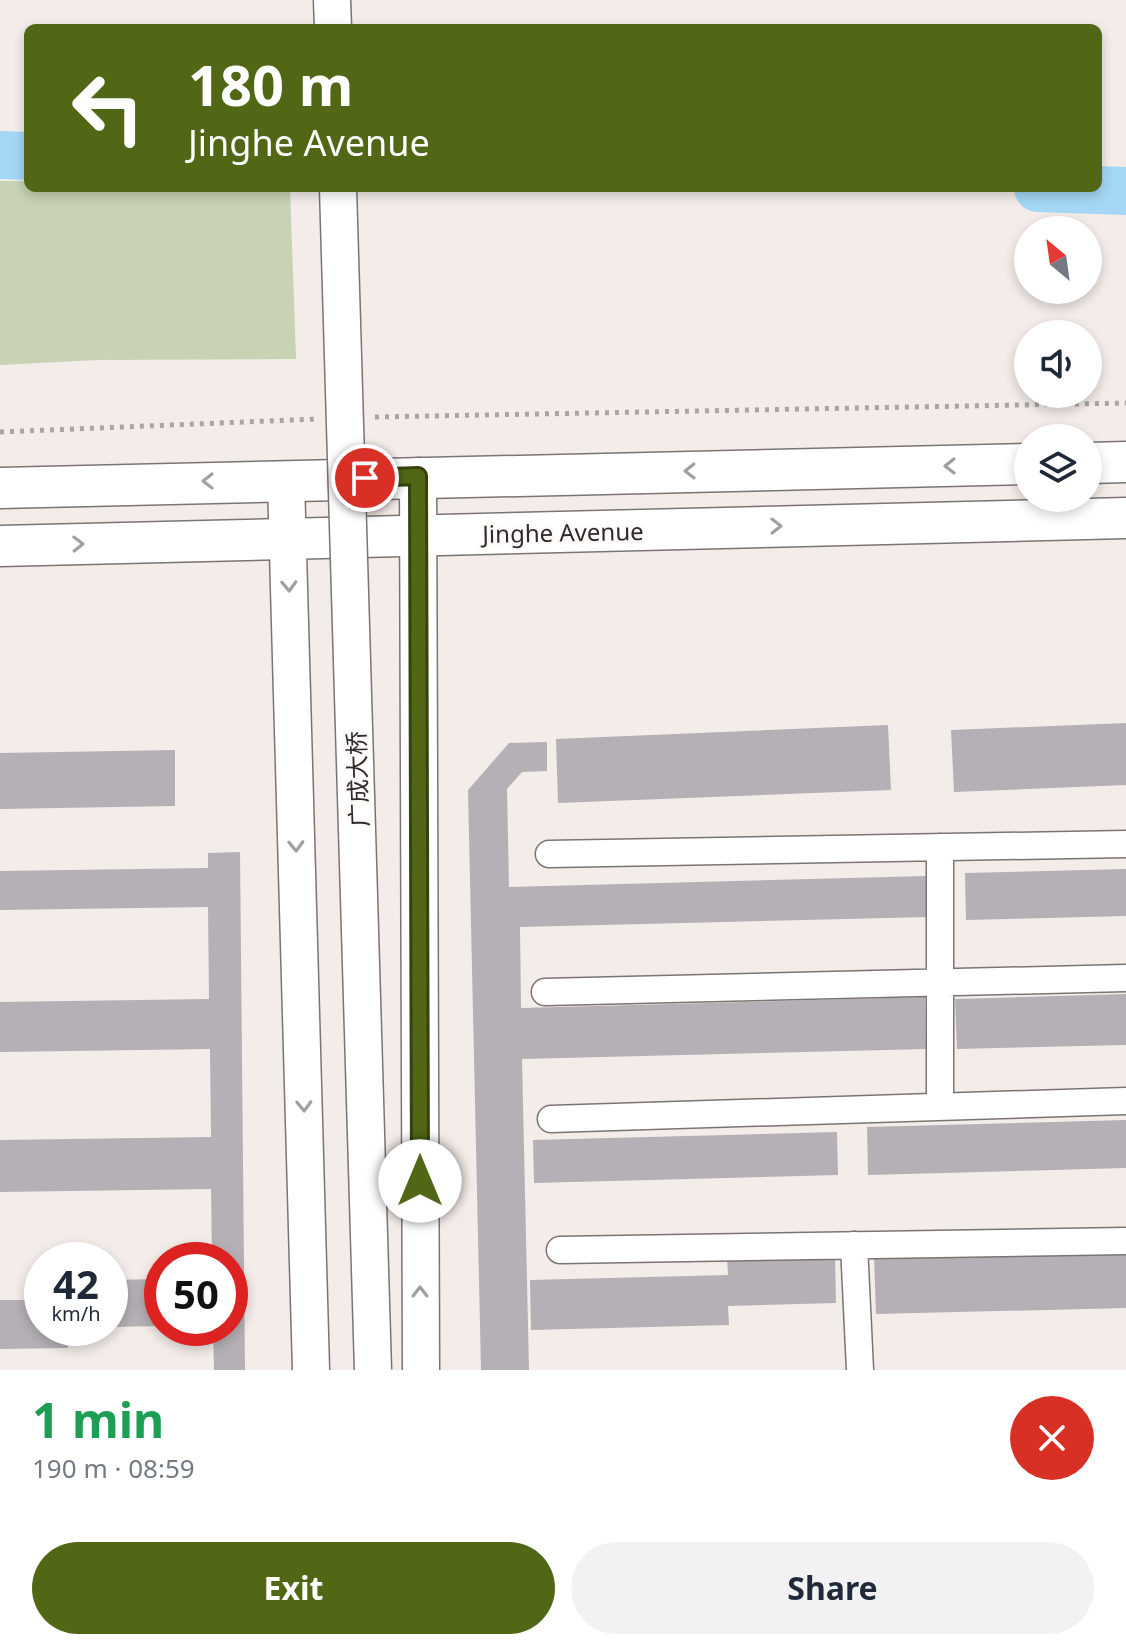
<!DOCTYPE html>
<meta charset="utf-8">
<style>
body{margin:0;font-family:"Noto Sans","Noto Sans SC",sans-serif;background:#f2f2f3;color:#1f2937;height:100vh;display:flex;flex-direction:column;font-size:30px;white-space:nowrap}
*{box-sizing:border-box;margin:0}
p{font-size:26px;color:#747a83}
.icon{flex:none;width:44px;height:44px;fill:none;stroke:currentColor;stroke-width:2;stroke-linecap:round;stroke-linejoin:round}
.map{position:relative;height:1370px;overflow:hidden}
.side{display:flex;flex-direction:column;background:#fff;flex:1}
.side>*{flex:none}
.top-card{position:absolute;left:24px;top:24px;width:1078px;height:168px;border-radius:12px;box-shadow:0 4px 12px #0003;background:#516715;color:#fff;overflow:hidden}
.needle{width:52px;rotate:331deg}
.controls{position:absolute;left:1014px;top:216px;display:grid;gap:16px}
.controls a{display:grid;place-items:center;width:88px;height:88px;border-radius:50%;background:#fff;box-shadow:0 4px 12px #0003;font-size:40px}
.speed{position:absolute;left:24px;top:1242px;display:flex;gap:16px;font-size:40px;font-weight:700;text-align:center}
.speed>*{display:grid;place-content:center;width:104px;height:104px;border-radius:50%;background:#fff;box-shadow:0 4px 12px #0003;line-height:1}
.speed small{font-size:20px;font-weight:400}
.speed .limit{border:12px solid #d22;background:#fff;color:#111}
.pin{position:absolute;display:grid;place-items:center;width:68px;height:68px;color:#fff;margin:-34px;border:4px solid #fff;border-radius:50%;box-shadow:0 2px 8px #0007}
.me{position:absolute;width:88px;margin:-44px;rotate:0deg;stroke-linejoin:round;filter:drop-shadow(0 0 6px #0008)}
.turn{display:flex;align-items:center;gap:28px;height:168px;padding:0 32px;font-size:36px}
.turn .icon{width:104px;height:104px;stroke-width:2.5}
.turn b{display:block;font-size:56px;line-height:68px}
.round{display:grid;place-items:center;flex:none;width:84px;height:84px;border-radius:42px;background:#f2f2f3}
.overview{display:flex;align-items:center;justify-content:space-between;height:136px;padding:0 32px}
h1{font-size:48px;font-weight:700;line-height:60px;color:#1e9e55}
.button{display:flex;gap:16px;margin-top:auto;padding:16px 32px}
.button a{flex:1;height:92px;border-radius:48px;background:#516715;color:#fff;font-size:32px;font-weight:700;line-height:92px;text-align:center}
.button a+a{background:#f2f2f3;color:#1f2937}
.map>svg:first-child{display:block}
.green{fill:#c7d3b4}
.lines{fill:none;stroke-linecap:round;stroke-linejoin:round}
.river{stroke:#a4d7f5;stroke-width:48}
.building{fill:#b4b0b5}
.minor-casing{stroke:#7b7472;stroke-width:29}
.secondary-casing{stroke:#7b7472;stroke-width:39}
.primary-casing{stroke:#7b7472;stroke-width:43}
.path{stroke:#aaa5a3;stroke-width:5;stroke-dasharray:4 6;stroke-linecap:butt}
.minor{stroke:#fff;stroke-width:26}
.secondary{stroke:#fff;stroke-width:36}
.primary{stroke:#fff;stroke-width:40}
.secondary-bridge-casing{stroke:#7b7472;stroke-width:39;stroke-linecap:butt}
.secondary-bridge{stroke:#fff;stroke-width:36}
.oneway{stroke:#a1a09f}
.route-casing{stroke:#35430e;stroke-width:20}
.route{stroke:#516715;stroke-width:14}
.labels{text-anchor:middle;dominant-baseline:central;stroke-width:6;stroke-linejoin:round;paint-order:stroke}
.street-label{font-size:24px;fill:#2e2b2a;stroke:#fefaf8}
</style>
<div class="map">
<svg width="1126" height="1370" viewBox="0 0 1126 1370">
<rect width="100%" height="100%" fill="#f3ece9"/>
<path class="green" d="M0,181H28V188H290L296,359L97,360L0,365Z"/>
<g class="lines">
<path class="river" d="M0,155L28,156
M1038,188L1126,191"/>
</g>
<path class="building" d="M1126,723V785L954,792L951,730Z
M888,725L891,790L558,803L556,739Z
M547,742V771L522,772L507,789L509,887L926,876L927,917L520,927L521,1008L925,997L926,1049L522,1059L529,1370H481L468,790L509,743Z
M175,750V806L0,809V753Z
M240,852L245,1370H214L213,1328H230V1260H212L211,1189L0,1192V1140L211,1137L210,1049L0,1052V1002L209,999L208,907L0,910V871L208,868V853Z
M1126,869V916L966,920L965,873Z
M1126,994V1045L957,1049L955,999Z
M1126,1120V1168L868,1175L867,1127Z
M837,1132L838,1175L534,1183L533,1140Z
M1126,1249V1308L876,1314L874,1256Z
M835,1254L836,1303L728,1306L729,1325L531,1330L530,1280L728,1275L727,1257Z
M162,1279V1326L110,1327V1280Z
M0,1300H42V1328H68V1348L0,1349Z"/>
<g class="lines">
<defs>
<path id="minor" d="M940,847V1107
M549,854L1126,844
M545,992L1126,978
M551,1119L1126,1101
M854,1245L860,1370
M560,1250L1126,1241"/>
<path id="secondary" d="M332,0L333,28
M418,476L421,1370
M286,481L311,1370"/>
<path id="primary" d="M1088,463L1126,462
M0,488L1028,464
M0,546L1126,518"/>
</defs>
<use href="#minor" class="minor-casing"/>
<use href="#secondary" class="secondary-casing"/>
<use href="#primary" class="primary-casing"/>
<path class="path" d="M375,417L1126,403
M0,432L317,419"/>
<use href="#minor" class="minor"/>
<use href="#secondary" class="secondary"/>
<use href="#primary" class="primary"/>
<defs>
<path id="secondary-bridge" d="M338,188L373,1370"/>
</defs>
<use href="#secondary-bridge" class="secondary-bridge-casing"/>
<use href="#secondary-bridge" class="secondary-bridge"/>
</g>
<defs><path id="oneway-chevron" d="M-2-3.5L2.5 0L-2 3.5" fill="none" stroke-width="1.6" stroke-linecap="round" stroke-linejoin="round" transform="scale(2)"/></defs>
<g class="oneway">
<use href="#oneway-chevron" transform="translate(950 466) rotate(179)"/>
<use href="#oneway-chevron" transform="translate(690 471) rotate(179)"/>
<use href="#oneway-chevron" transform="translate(208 481) rotate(180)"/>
<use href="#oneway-chevron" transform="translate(776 526) rotate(-1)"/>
<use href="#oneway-chevron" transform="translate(78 544) rotate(-1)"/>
<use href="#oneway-chevron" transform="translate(289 586) rotate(88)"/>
<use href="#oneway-chevron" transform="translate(296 846) rotate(88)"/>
<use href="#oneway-chevron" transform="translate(304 1106) rotate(88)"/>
<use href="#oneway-chevron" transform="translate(420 1292) rotate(-90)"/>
</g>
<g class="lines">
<defs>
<path id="route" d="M365,478L418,476L420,1181"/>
</defs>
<use href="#route" class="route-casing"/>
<use href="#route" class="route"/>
</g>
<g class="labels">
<g class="street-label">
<text transform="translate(563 532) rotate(-1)">Jinghe Avenue</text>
<text transform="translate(357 779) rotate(-92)">广成大桥</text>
</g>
</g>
</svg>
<div class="controls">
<a><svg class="needle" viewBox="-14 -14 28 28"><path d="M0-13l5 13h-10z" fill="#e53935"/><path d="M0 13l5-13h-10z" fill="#747a83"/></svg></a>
<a><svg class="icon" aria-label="sound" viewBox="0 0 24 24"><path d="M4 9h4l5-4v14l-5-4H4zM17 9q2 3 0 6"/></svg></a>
<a><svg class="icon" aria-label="layers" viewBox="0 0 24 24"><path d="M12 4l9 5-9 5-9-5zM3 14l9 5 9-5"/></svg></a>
</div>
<div class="speed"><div>42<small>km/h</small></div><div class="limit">50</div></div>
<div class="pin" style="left:365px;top:478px;background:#d93025"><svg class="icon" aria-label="arrive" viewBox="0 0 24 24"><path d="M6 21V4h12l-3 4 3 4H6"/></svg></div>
<svg class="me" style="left:420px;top:1181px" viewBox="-20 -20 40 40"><circle r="19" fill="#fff"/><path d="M0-13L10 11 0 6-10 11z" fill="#516715"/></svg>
<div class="top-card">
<div class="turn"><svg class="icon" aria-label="left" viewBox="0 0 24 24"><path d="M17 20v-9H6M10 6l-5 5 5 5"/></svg><div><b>180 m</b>Jinghe Avenue</div></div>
</div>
</div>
<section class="side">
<div class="overview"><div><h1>1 min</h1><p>190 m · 08:59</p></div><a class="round" style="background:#d93025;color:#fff"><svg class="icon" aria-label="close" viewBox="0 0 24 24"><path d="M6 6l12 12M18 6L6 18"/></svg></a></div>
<div class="button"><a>Exit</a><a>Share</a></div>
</section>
